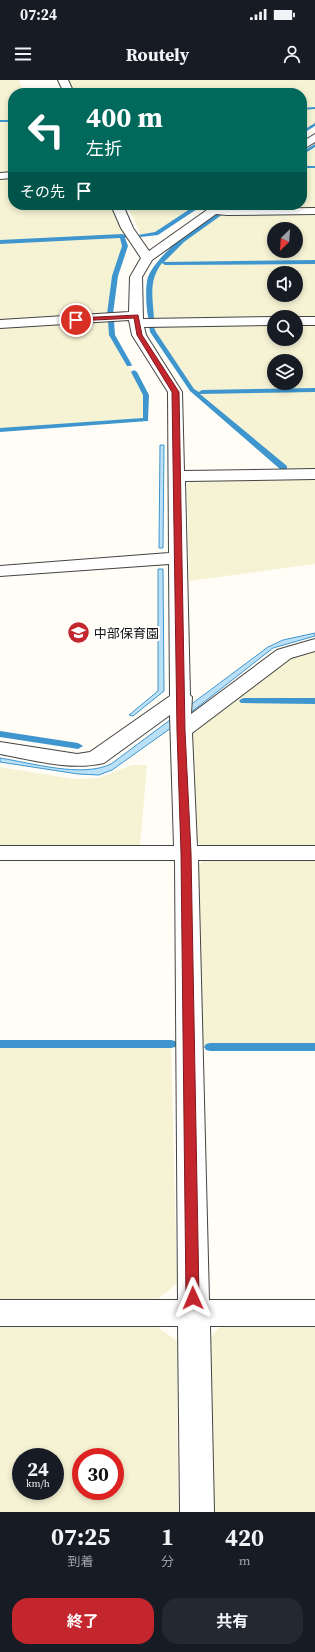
<!DOCTYPE html>
<html lang="ja">
<meta charset="utf-8">
<style>
body{margin:0;font-family:"Source Serif 4","Noto Sans JP",serif;background:#242831;color:#f1f3f6;height:100vh;display:flex;flex-direction:column;font-size:15px;white-space:nowrap}
*{box-sizing:border-box;margin:0}
p{font-size:13px;color:#9ea1a6}
.icon{flex:none;width:22px;height:22px;fill:none;stroke:currentColor;stroke-width:2;stroke-linecap:round;stroke-linejoin:round}
.map{position:relative;height:1432px;overflow:hidden}
.drawer{display:flex;flex-direction:column;background:#171b24;flex:1}
.drawer>*{flex:none}
.hud{position:absolute;left:8px;top:8px;width:299px;height:122px;border-radius:16px;box-shadow:0 2px 6px #0003;background:#00695c;color:#fff;overflow:hidden}
.needle{width:26px;rotate:205deg}
.tools{position:absolute;left:267px;top:142px;display:grid;gap:8px}
.tools a{display:grid;place-items:center;width:36px;height:36px;border-radius:50%;background:#171b24;box-shadow:0 2px 6px #0003;font-size:20px}
.speed{position:absolute;left:12px;top:1368px;display:flex;gap:8px;font-size:20px;font-weight:700;text-align:center}
.speed>*{display:grid;place-content:center;width:52px;height:52px;border-radius:50%;background:#171b24;box-shadow:0 2px 6px #0003;line-height:1}
.speed small{font-size:10px;font-weight:400}
.speed .limit{border:6px solid #d22;background:#fff;color:#111}
.pin{position:absolute;display:grid;place-items:center;width:34px;height:34px;color:#fff;margin:-17px;border:2px solid #fff;border-radius:50%;box-shadow:0 1px 4px #0007}
.me{position:absolute;width:44px;margin:-22px;rotate:359deg;stroke-linejoin:round;filter:drop-shadow(0 0 3px #0008)}
.turn{display:flex;align-items:center;gap:14px;height:84px;padding:0 12px;font-size:18px}
.turn .icon{width:52px;height:52px;stroke-width:2.5}
.turn b{display:block;font-size:28px;line-height:34px}
.then{display:flex;align-items:center;height:38px;padding:0 12px;background:#0003;gap:8px;font-size:15px}
.eta{display:flex;justify-content:space-evenly;align-items:center;height:68px;text-align:center}
.eta b{font-size:24px;font-weight:700;line-height:28px}
.button{display:flex;gap:8px;margin-top:auto;padding:8px 12px}
.button a{flex:1;height:46px;border-radius:16px;background:#c4262e;color:#fff;font-size:16px;font-weight:700;line-height:46px;text-align:center}
.button a+a{background:#242831;color:#f1f3f6}
.status{display:flex;justify-content:space-between;align-items:center;height:28px;padding:0 20px;background:#171b24;direction:ltr}
.status svg{height:11px;fill:currentColor}
header{display:flex;justify-content:space-between;align-items:center;height:52px;padding:0 12px;background:#171b24;font-size:18px;font-weight:700}
.map>svg:first-child{display:block}
.farmland{fill:#f6f3d4;fill-rule:evenodd}
.water{fill:#b9e0f7;stroke:#3f96cf}
.lines{fill:none;stroke-linecap:round;stroke-linejoin:round}
.stream{fill:#3f96cf;fill-rule:evenodd}
.minor-casing{stroke:#444;stroke-width:2}
.minor{fill:#fff;fill-rule:evenodd}
.route{fill:#c4262e;stroke:#7f191e}
.labels{text-anchor:middle;dominant-baseline:central;stroke-width:4;stroke-linejoin:round;paint-order:stroke}
.poi-label{font-size:13px;fill:#111;stroke:#fff;text-anchor:start}
</style>
<div class="status"><b>07:24</b><svg viewBox="0 0 49 12"><path d="M0 12V9h3v3zM5 12V6h3v6zM10 12V3h3v9zM15 12V0h3v12zM26 1h20v11H26zM47 4h2v5h-2z"/></svg></div>
<header><svg class="icon" aria-label="menu" viewBox="0 0 24 24"><path d="M4 6h16M4 12h16M4 18h16"/></svg>Routely<svg class="icon" aria-label="person" viewBox="0 0 24 24"><circle cx="12" cy="8" r="4"/><path d="M4 21q1-7 8-7t8 7"/></svg></header>
<div class="map">
<svg width="315" height="1432" viewBox="0 0 315 1432">
<rect width="100%" height="100%" fill="#fffdf5"/>
<path class="farmland" d="M0,0H19L24,13H13V94L0,95Z
M68,0H315V44L302,53V13H74Z
M315,65V129H225L232,125H302V74Z
M13,97V125H111L125,156H122L125,166L115,196L110,232L101,233L102,236L0,242V98Z
M127,125H200L156,154L141,155Z
M315,132V238L274,237L151,239V198L160,183L181,161L221,133ZM274,149H296V171H274ZM274,193H296V215H274Z
M111,240L112,256L146,315V340L0,350V246Z
M274,244V259H296V244H315V391H288L192,310L153,252L151,246ZM274,281H296V303H274Z
M315,398V484L189,501L187,404L194,400Z
M315,570V767H207L196,762L192,653L291,577Z
M132,685H147L140,765H0V687L74,699L99,698Z
M204,779H315V967H202L196,789Z
M0,964H171L177,1203L156,1221H0Z
M222,1244H315V1432H213L209,1259Z
M0,1245H155L177,1261L178,1432H0ZM21,1377H55V1411H21ZM81,1377H115V1411H81Z"/>
<path class="water" d="M160,365H164L163,468H159Z
M158,489H163L164,611L133,636L129,635L158,611Z
M315,553V556L273,568L171,648L112,690L99,695L78,694L0,682V678C32,683 82,698 111,684L268,567L283,560Z"/>
<g class="lines">
<path class="stream" d="M315,27V29L302,30V28Z
M0,40H13V42H0Z
M315,43V46L302,54V51Z
M315,64V67L302,75V72Z
M302,86H315V88H302Z
M196,125H203L158,155L141,157L138,155L155,152Z
M228,125H235L227,130H223V128Z
M221,131L224,133L223,134L184,162L164,182L315,180V184L165,185L162,183C148,201 153,218 154,239L149,240C146,232 145,206 148,197C156,176 200,140 221,131Z
M122,154L128,156L125,158L128,166L118,196L113,234L110,236L107,234L112,196L122,166L120,158L0,164V160Z
M111,239L114,241L115,255L132,285L131,286H127L109,255L108,241Z
M149,245H153L156,252L194,309L199,312L202,310L315,308V312L200,314L287,386V390H281L190,311L150,252Z
M134,290L137,292L149,315L148,341L0,352V348L143,338V315L131,292Z
M244,618H315V624L241,623L239,621L241,619Z
M0,651L78,663L83,666L78,669L0,657Z
M0,960H171L175,961L177,964L175,967L171,968H0Z
M210,963H315V971H210L206,970L204,967L206,964Z"/>
<defs>
<path id="minor" d="M58,0H68L74,13H64Z
M315,54V62L302,70V62Z
M13,92V98L0,99V93Z
M111,125H123L133,148L149,171L214,125H227L224,128L227,129L315,128V134L227,135L216,134L152,180L142,197L143,239L274,237V245L144,247L146,255L182,312L184,391L315,389V399L185,401L190,615L192,617L191,634L277,570L315,559V571L291,578L192,653L197,766H315V780H198L209,1220H315V1246H210L214,1432H180L178,1246H0V1220H178L175,780H0V766H174L170,635L104,683C70,691 33,680 0,674V662L77,674L90,672L170,616L169,484L0,496V486L169,473L168,312L132,255L129,240L0,248V240L129,232L130,197L141,178L121,148Z
M296,237H315V245H296Z"/>
</defs>
<use href="#minor" class="minor-casing"/>
<use href="#minor" class="minor"/>
</g>
<path class="route" d="M138,235L142,255L179,312L185,651L191,773L199,1218L197,1221L193,1223L188,1221L186,1218L181,773L177,651L172,312L137,255L134,238L76,241L73,240L76,238Z"/>
<defs>
<symbol id="school-disc" viewBox="-11 -11 22 22"><circle r="9.5" fill="#c4262e" stroke="#fff"/><path d="M0-5L7-2L0 1L-7-2ZM-4 1L0 2.5L4 1V4Q0 6-4 4Z" fill="#fff"/></symbol>
</defs>
<g fill-rule="evenodd">
<use href="#school-disc" x="66" y="540" width="25" height="25"/>
</g>
<g class="labels">
<g class="poi-label">
<text x="94" y="553">中部保育園</text>
</g>
</g>
</svg>
<div class="tools">
<a><svg class="needle" viewBox="-14 -14 28 28"><path d="M0-13l5 13h-10z" fill="#e53935"/><path d="M0 13l5-13h-10z" fill="#9ea1a6"/></svg></a>
<a><svg class="icon" aria-label="sound" viewBox="0 0 24 24"><path d="M4 9h4l5-4v14l-5-4H4zM17 9q2 3 0 6"/></svg></a>
<a><svg class="icon" aria-label="search" viewBox="0 0 24 24"><circle cx="10" cy="10" r="6"/><path d="M15 15l6 6"/></svg></a>
<a><svg class="icon" aria-label="layers" viewBox="0 0 24 24"><path d="M12 4l9 5-9 5-9-5zM3 14l9 5 9-5"/></svg></a>
</div>
<div class="speed"><div>24<small>km/h</small></div><div class="limit">30</div></div>
<div class="pin" style="left:76px;top:240px;background:#d93025"><svg class="icon" aria-label="arrive" viewBox="0 0 24 24"><path d="M6 21V4h12l-3 4 3 4H6"/></svg></div>
<svg class="me" style="left:193px;top:1218px" viewBox="-20 -20 40 40"><path d="M0-17L14 15 0 8-14 15z" fill="#c4262e" stroke="#fff" stroke-width="4"/></svg>
<div class="hud">
<div class="turn"><svg class="icon" aria-label="left" viewBox="0 0 24 24"><path d="M17 20v-9H6M10 6l-5 5 5 5"/></svg><div><b>400 m</b>左折</div></div>
<div class="then">その先<svg class="icon" aria-label="arrive" viewBox="0 0 24 24"><path d="M6 21V4h12l-3 4 3 4H6"/></svg></div>
</div>
</div>
<section class="drawer">
<div class="eta">
<div><b>07:25</b><p>到着</p></div>
<div><b>1</b><p>分</p></div>
<div><b>420</b><p>m</p></div>
</div>
<div class="button"><a>終了</a><a>共有</a></div>
</section>
